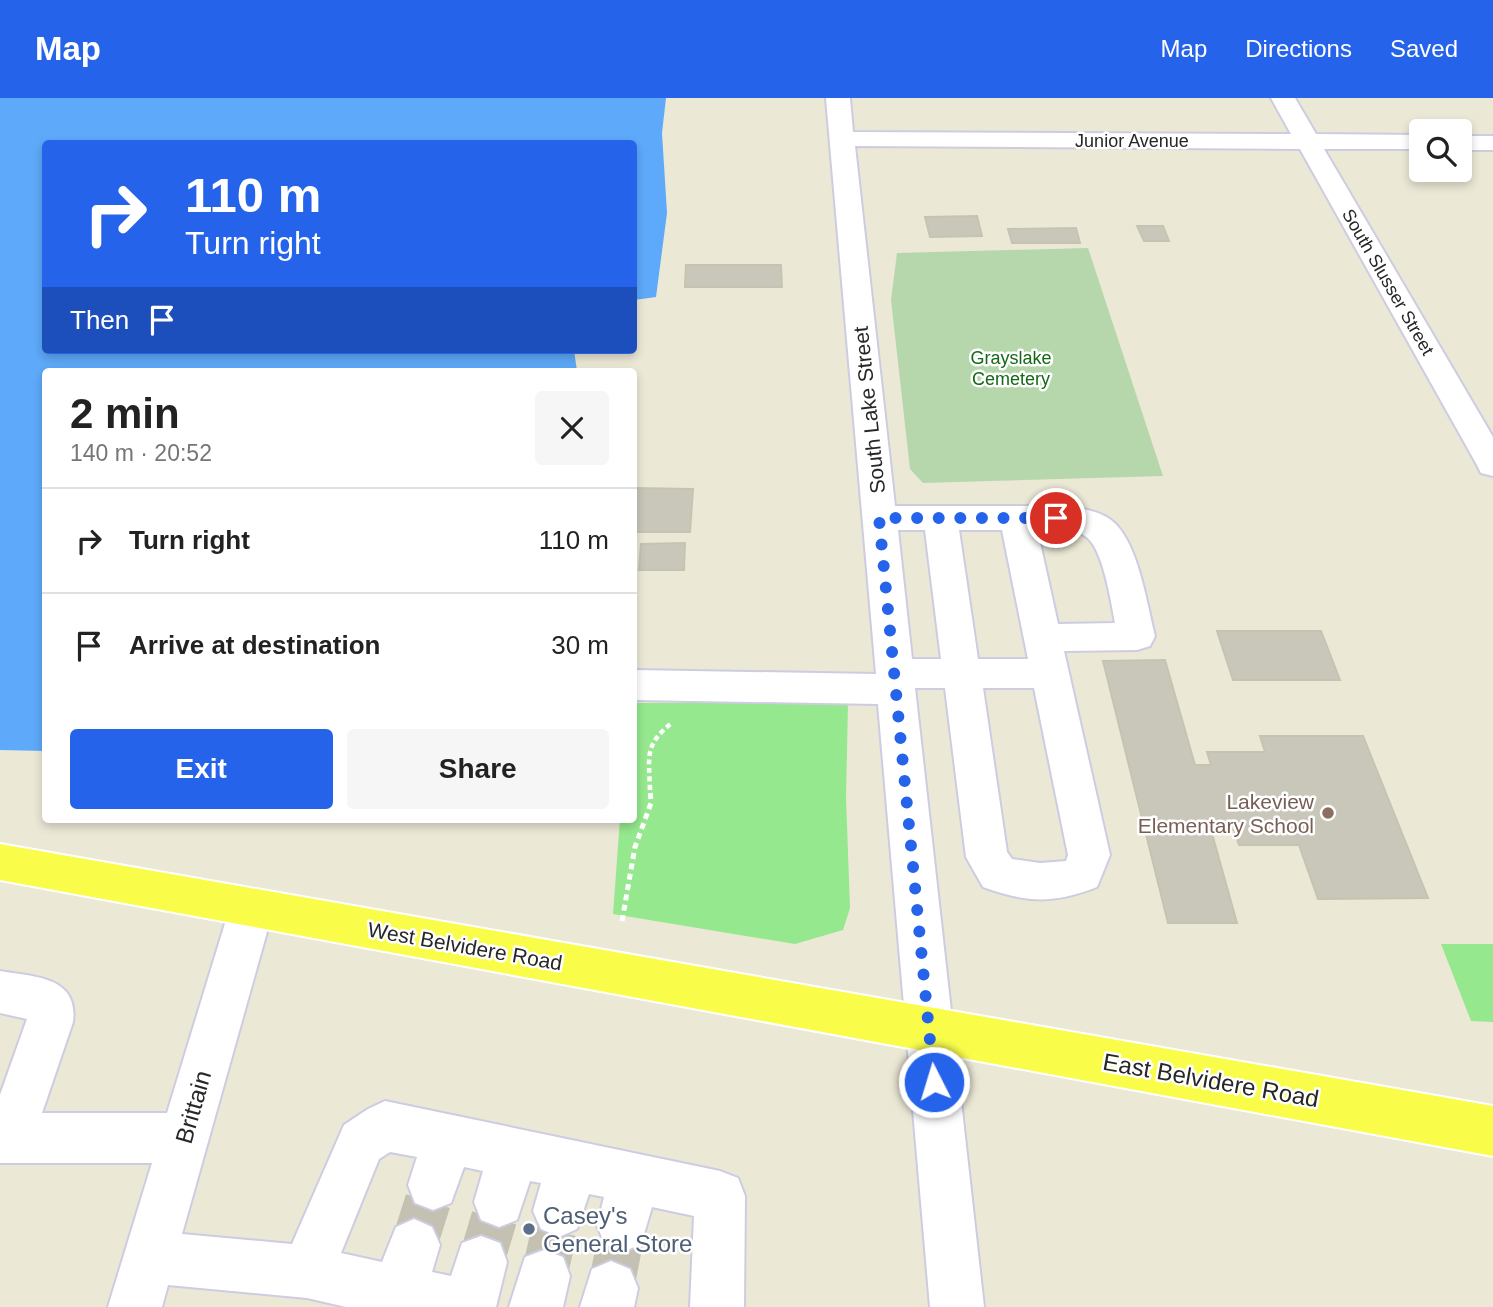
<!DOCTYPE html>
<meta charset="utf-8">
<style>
body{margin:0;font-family:Helvetica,sans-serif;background:#f6f6f6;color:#222;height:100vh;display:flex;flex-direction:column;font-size:26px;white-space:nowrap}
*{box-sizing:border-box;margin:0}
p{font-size:23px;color:#767676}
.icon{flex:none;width:38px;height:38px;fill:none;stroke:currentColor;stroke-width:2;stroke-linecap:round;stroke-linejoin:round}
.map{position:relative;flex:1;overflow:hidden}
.drawer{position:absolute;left:42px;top:270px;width:595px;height:455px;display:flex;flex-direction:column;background:#fff;border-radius:7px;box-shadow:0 4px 10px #0003}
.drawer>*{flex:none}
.banner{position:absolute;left:42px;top:42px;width:595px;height:214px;border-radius:7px;box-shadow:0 4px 10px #0003;background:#2563eb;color:#fff;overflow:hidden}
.tools{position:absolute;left:1409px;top:21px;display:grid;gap:14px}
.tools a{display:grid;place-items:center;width:63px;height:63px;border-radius:7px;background:#fff;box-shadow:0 4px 10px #0003;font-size:35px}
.pin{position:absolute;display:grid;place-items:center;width:60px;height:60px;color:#fff;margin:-30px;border:4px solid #fff;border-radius:50%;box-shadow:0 2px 7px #0007}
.me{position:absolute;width:77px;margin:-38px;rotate:355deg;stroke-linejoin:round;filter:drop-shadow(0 0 5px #0008)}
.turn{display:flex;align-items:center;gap:24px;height:147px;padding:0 28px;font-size:32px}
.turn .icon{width:91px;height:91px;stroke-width:2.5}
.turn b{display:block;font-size:49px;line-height:60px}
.then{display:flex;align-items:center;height:66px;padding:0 28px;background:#0003;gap:14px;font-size:26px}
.round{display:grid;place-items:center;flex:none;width:74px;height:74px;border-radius:7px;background:#f6f6f6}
.overview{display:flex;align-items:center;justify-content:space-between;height:119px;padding:0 28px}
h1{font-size:42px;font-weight:800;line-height:52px}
.button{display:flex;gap:14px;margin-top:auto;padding:14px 28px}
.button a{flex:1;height:80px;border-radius:7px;background:#2563eb;color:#fff;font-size:28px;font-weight:800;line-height:80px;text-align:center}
.button a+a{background:#f6f6f6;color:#222}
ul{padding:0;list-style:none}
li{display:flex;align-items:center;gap:21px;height:105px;padding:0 28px;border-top:2px solid #e0e0e0}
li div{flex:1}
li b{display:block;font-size:26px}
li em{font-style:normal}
header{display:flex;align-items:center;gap:42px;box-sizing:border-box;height:98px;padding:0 35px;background:#2563eb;color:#fff}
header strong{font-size:33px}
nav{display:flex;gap:38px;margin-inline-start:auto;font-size:24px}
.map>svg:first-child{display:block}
.green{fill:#95e88d}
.cemetery{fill:#b6d7ac}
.water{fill:#5ea9f9}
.building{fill:#c9c7ba;stroke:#c6c4b1;stroke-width:2}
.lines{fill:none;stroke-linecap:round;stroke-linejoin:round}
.minor-tunnel{stroke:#c4c1b3;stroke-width:46;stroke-dasharray:46 24;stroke-linecap:butt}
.minor-casing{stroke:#cdcce2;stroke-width:4}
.major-casing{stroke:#fff;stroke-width:4}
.path-far1{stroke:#fff;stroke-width:4.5;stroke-dasharray:5 3.5;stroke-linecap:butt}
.path{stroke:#fff;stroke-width:5;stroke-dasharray:6 4.5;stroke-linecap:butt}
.minor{fill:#fff;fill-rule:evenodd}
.major{fill:#f9fd4a;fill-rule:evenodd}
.route{stroke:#2563eb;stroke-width:12;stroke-dasharray:0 21.6}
.education-dot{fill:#8d6e63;stroke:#fff;stroke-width:2.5}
.service-dot{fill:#5c6f8a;stroke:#fff;stroke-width:2.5}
.labels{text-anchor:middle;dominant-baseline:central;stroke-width:5;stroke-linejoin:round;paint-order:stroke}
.far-street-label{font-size:18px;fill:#272727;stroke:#fff}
.far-park-label{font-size:18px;fill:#136816;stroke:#fff}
.street-label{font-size:21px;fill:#272727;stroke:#fff}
.education-label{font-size:21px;fill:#785e54;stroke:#fff;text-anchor:end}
.near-street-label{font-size:24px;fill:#272727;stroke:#fff}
.near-service-label{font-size:24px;fill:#4e5e75;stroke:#fff;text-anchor:start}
</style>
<header>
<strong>Map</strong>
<nav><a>Map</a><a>Directions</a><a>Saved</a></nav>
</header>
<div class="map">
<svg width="1493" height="1209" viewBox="0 0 1493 1209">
<rect width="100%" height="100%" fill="#ebe8d6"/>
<path class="green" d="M634,605H848L846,700L850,810L843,832L795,846L613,816L620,721H634Z
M1441,846H1493V924L1471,923Z"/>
<path class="cemetery" d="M1088,150L1163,378L923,385L910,371L891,202L897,155Z"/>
<path class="water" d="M0,0H666L662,35L667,115L656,199L634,202V46H46V252H574L577,273H46L45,653L0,652Z"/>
<path class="building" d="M977,118L982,138L930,139L925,119Z
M1137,128H1163L1169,143H1144Z
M1076,130L1080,145H1012L1008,131Z
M686,167H781L782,189H685Z
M634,390L693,391L690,434H634Z
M685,445L684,472H639L641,446Z
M1217,533H1321L1340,582H1233Z
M1165,562L1195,667H1211L1207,654H1265L1260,638H1363L1428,800L1318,801L1299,747H1239L1234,732H1211L1237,825H1168L1103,563Z"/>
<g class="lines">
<path class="minor-tunnel" d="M414,1147L433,1087
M481,1164L499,1104
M544,1178L559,1113
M611,1190L623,1128"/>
<defs>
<path id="minor" d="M826,0H850L853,34L1291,36L1271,0H1295L1316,36L1421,37V51H1324L1493,339V378L1481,375L1477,367L1300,51L855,48L895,408H1059C1075,409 1098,412 1111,422C1138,442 1147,507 1155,538L1150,548L1137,552L1064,553L1110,757L1097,789C1054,806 1027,805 983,789L966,759L945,590H915L984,1209H930L878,606L634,602V572L876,576ZM1037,431C1052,431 1072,429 1085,438C1103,449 1111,504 1115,525L1058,526ZM898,432H925L941,561H912ZM959,432H1002L1028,561H978ZM983,590H1034L1068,757L1066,763L1040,765L1012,761L1007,754Z
M1460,38H1493V52H1460Z
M252,790L267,795L274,809L182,1136L292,1146L344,1027L368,1011L385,1003L720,1073L738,1080L745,1098L744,1209H690L694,1118L652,1109L641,1146L623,1154L605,1146L597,1128L604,1099L589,1096L577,1131L559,1139L541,1131L533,1113L541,1085L530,1083L517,1122L499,1129L481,1122L474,1104L483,1073L464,1069L451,1105L433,1112L415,1105L408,1087L417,1059L390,1054L379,1061L341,1155L382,1164L396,1129L414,1121L432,1129L440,1147L432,1174L451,1178L462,1145L481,1138L500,1145L507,1164L496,1209H346L307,1200L168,1187L162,1209H108L152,1065H0V997L27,921L0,915V873C34,879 79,878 73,924L42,1015H167L230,809L237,795Z
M544,1152L563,1159L570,1178L563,1209H509L525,1159Z
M611,1163L630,1171L638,1190L634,1209H580L592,1171Z"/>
<path id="major" d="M0,746L1493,1008V1058L0,782Z"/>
</defs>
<use href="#minor" class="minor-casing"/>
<use href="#major" class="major-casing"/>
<path class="path-far1" d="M650,692C649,657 644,647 673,624"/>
<path class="path" d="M622,823L635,749L651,705L650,690"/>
<use href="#minor" class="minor"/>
<use href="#major" class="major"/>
</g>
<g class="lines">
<path class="route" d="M934,984L879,420H1056"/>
</g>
<circle class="education-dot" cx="1328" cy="715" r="7"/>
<circle class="service-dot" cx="529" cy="1131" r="7"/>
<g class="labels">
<g class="far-street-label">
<text x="1132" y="43">Junior Avenue</text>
<text transform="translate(1388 184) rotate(60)">South Slusser Street</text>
</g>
<g class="far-park-label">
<text x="1011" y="260">Grayslake<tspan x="1011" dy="21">Cemetery</tspan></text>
</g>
<g class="street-label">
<text transform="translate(869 312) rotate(-96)">South Lake Street</text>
<text transform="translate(465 848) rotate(10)">West Belvidere Road</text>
</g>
<g class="education-label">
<text x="1314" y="703">Lakeview<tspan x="1314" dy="24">Elementary School</tspan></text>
</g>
<g class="near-street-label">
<text transform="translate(1211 982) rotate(10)">East Belvidere Road</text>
<text transform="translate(193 1009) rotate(-74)">Brittain</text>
</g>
<g class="near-service-label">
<text x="543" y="1117">Casey's<tspan x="543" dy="28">General Store</tspan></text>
</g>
</g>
</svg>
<div class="tools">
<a><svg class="icon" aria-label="search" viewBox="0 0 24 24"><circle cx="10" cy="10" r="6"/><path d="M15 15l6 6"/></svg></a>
</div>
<div class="pin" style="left:1056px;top:420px;background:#d93025"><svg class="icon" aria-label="arrive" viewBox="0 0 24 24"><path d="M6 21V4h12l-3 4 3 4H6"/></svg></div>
<svg class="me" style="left:934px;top:984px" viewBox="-20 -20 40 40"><circle r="17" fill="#2563eb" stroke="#fff" stroke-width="3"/><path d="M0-11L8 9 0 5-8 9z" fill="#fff"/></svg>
<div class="banner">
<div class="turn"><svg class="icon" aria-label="right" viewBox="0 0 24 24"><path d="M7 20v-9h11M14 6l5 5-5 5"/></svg><div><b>110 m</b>Turn right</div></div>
<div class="then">Then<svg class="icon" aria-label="arrive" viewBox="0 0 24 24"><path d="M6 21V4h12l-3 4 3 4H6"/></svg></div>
</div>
<section class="drawer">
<div class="overview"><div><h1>2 min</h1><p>140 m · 20:52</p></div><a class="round"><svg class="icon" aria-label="close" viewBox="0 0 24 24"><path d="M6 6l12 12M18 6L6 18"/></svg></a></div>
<ul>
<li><svg class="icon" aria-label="right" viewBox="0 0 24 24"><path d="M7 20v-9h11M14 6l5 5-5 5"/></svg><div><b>Turn right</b></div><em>110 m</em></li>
<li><svg class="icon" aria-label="arrive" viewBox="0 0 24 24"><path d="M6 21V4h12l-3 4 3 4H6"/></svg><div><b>Arrive at destination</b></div><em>30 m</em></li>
</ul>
<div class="button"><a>Exit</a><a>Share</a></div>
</section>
</div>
